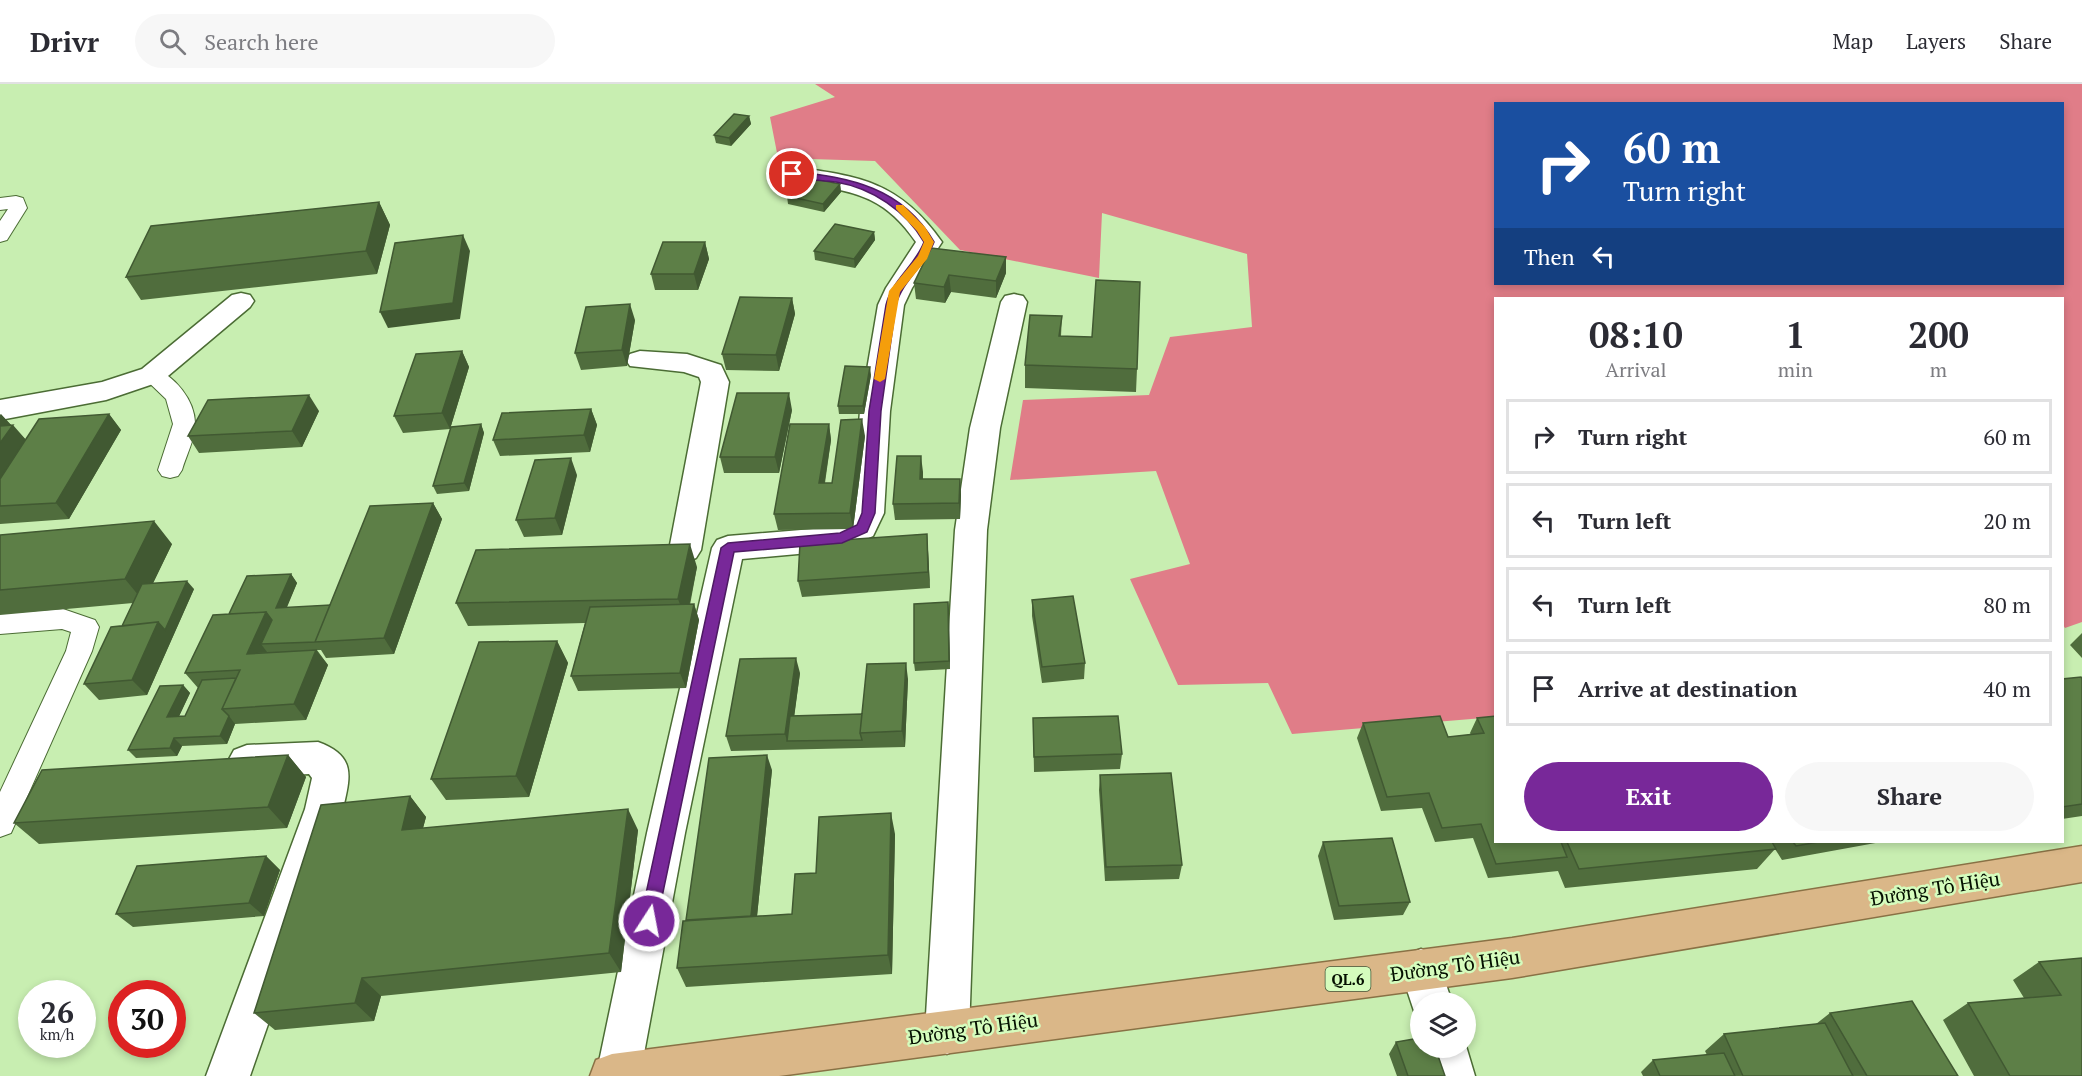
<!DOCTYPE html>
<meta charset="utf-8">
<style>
body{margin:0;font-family:"PT Serif",serif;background:#f7f7f7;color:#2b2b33;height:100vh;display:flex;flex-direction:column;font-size:22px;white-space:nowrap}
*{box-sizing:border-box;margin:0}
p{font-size:20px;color:#7c7c81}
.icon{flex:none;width:33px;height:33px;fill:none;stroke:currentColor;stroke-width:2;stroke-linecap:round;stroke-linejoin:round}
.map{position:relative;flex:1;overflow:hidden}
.panel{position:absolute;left:1494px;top:213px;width:570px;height:546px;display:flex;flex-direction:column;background:#fff;border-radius:0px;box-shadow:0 3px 9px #0003}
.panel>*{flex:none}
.guide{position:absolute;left:1494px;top:18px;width:570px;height:183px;border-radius:0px;box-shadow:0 3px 9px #0003;background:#1a4fa0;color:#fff;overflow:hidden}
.tools{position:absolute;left:1410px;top:908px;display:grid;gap:12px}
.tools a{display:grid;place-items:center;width:66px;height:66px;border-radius:50%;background:#fff;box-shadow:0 3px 9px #0003;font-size:30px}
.speed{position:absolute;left:18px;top:896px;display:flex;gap:12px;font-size:30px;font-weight:700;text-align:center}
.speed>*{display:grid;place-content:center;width:78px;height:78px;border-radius:50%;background:#fff;box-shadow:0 3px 9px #0003;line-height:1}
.speed small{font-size:15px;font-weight:400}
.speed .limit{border:9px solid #d22;background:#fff;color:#111}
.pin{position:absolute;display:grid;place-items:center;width:51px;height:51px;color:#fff;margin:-26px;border:3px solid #fff;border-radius:50%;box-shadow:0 2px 6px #0007}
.me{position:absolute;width:66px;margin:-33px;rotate:11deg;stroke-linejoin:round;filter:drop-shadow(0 0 4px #0008)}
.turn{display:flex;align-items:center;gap:21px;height:126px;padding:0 30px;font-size:27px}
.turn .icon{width:78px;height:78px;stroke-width:2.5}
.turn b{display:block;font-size:42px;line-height:51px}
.then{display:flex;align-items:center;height:57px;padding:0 30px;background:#0003;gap:12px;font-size:22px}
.eta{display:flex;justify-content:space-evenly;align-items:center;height:102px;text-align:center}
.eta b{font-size:36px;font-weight:700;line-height:42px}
.cta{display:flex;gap:12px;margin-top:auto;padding:12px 30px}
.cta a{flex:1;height:69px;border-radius:36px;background:#782899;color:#fff;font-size:24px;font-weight:700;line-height:69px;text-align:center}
.cta a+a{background:#f7f7f7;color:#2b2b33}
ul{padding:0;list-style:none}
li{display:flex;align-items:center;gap:18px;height:75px;margin:0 12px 9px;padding:0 18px;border:3px solid #e1e1e2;border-radius:0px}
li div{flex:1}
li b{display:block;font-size:22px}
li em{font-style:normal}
header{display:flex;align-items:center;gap:36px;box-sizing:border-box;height:84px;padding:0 30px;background:#fff;border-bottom:2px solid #e1e1e2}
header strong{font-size:28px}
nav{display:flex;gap:33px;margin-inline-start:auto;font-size:21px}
.search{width:420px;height:54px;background:#f7f7f7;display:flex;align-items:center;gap:15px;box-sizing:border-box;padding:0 21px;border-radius:33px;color:#7c7c81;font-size:22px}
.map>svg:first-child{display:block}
.forest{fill:#e07d88;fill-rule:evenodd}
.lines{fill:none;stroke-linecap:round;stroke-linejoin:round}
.service-casing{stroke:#4b6c34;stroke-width:2}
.minor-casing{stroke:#4b6c34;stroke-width:3}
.trunk-casing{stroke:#897145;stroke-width:3}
.service{fill:#fff;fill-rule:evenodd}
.minor{fill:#fff;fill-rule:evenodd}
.trunk{fill:#dab788;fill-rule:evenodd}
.wall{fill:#506d3d}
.shaded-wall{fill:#415932}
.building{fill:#5d7f47;stroke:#415932;stroke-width:1.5}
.route{fill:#782899;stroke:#4e1a63;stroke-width:1.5}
.slow{fill:#f59e0b}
.labels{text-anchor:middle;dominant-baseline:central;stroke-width:5;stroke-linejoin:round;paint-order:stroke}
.shield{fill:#d5fcbd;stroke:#435739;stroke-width:1.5}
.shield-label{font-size:15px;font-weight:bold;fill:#051000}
.near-street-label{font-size:20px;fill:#051000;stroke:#d5fcbd}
</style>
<header>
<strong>Drivr</strong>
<div class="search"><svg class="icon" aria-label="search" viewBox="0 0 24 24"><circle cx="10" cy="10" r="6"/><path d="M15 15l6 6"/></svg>Search here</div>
<nav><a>Map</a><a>Layers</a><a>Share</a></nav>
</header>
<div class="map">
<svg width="2082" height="992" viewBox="0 0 2082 992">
<rect width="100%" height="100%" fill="#c8eeb1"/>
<path class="forest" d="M815,0H2082V538L2065,544L2063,541L2062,214H1496L1495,633L1292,650L1268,599L1178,601L1130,495L1190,480L1156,387L1010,396L1023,316L1149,311L1170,253L1252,243L1247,170L1102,129L1099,194L960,166L875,77L778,74L770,33L835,13ZM1496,20H2062V200H1496Z"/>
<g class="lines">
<defs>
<path id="service" d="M16,112L23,114L27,124L7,156L0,158V137L8,125L0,126V114Z
M152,284C174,290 196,317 195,341C195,355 186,372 182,386L178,392L170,394L162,392L158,386L173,340L166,315L141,291L144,286Z
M63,525L95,536L99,543L92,567L11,749L0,753V708L66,567L71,548L62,545L0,550V530Z"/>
<path id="minor" d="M792,83C860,92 900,98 942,158L912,204L904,221L890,327L884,429L873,452L842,466L742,475L685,749L640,991L596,992L647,749L712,464L717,456L728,452L837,443L849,437L852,429L860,327L878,221L886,204L916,158C878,102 842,109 784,95L780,90L784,85Z
M241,209L250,211L254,217L250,223L162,297L106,316L0,336V316L102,298L142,285L232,211Z
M1014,210L1023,212L1027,218L1000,344L987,446L969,948L962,963L947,970L932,963L925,948L955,446L970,344L1001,218L1005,212Z
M640,267L687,270L721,281L729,298L701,466L696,474L685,478L674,474L669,466L701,298L699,293L684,288L630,282L626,276L630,270Z
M318,658C357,672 350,693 343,725L250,992H206L305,725L312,694L309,690L247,693L234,688L228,677L234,666L247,661Z
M1421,865L1436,871L1452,918H1420V935L1416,933L1400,885L1406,871Z
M1466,962L1475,992H1431L1422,963Z"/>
<path id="trunk" d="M2082,762V798L1512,894L779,992H590L596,976L612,970L1512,854Z"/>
</defs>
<use href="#service" class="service-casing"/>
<use href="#minor" class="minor-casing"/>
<use href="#trunk" class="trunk-casing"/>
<use href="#service" class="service"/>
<use href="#minor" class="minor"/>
<use href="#trunk" class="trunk"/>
</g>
<path class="wall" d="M749,32L751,40L731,62L716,59L714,51Z
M840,100L841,108L824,128L788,120L787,112Z
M379,118L390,141L377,190L141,216L126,193Z
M874,148L875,156L855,184L815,176L814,167Z
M705,158L709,175L698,206H655L651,190Z
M1006,173V189L996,214L951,208L945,219L916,215L914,199Z
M792,214L795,230L779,287L726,286L722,270Z
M1062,232L1061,252L1137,285L1136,308L1025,304V281Z
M635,236L627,282L581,286L575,269Z
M462,267L469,283L450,345L403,349L394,332Z
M871,291L864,330H839L838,322Z
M591,325L597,341L590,368L500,372L493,356Z
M792,326L779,389H724L720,373Z
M319,327L302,363L199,369L188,352Z
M0,330L26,356L109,330L121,346L69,435L0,440Z
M481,340L484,349L469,407L437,410L433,402Z
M829,340L831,356L825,399H832L865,352L853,445L778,446L774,430Z
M923,388V395H960L961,411L960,435L895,436L893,420Z
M577,391L562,451L524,453L516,436Z
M433,419L442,435L394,570L326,574L321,566H317L328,581L306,636L235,640L227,660L182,662L177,672L136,674L128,666L183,601L190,609L179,632H185L198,604L185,589L229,530L291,490L297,499L286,524L330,521Z
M0,451L172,460L153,499L194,505L147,611L99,616L84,600L122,542L133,519L0,531Z
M928,466L930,504L802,513L798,497Z
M697,483L690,521L694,520L699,536L686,604L578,607L571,592L585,539L468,542L456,519Z
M1032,516L1085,579L1084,595L1042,599L1032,532Z
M948,518L950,585L915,587L914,579Z
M2082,549V574L2070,561Z
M557,557L568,579L529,713L446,716L431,695Z
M800,589L794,632L862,630L908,595L905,663L731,667L726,652Z
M2062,595H2082V732L2062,735Z
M1496,632V758H1881L1782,776L1775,765L1757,785L1565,804L1558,787L1488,794L1473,754L1435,758L1422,724L1381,727L1357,654L1363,639L1448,653L1471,651L1470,649L1477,634Z
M1033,634L1122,670L1120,685L1034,688Z
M288,671L306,693L287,744L39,760L14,739Z
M772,686L757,832L792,830L816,789L895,750L892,890L686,903L677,884L686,836Z
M1100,691L1182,781L1179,795L1105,797L1099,706Z
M410,712L426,733L423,744L638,746L621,888L381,912L374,937L275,946L254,929Z
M1323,758L1410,818L1403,831L1334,836L1318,772Z
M266,772L280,786L264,832L133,843L116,830Z
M2082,874V992H1974L1943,936L1968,919L2024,914L2013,896L2039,878Z
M1830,929L1958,992H1643L1641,988L1653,976L1707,971L1705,967L1724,950L1816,940Z
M1396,958L1445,992H1397L1389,970Z"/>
<path class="shaded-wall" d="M749,32L751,40L731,62L729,54Z
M840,100L841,108L824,128L823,120Z
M379,118L390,141L377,190L366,167Z
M874,148L875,156L855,184L854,175Z
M463,151L470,167L460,235L388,244L380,228Z
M705,158L709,175L698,206L694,190Z
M1006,173V189L996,214V197Z
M949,191L951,208L945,219L944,203Z
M792,214L795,230L779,287L776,271Z
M630,220L635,236L627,282L622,266Z
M462,267L469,283L450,345L442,329Z
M870,283L871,291L864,330L863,322Z
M789,309L792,326L779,389L775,373Z
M309,311L319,327L302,363L292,347Z
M591,325L597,341L590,368L584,351Z
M1,330L12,342L13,341L27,357L0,395V332Z
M109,330L121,346L69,435L56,419Z
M862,335L865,352L853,445L850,429Z
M481,340L484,349L469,407L464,399Z
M829,340L831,356L822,415L819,399Z
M921,372L923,388L922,412L920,395Z
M571,374L577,391L562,451L555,434Z
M960,395L961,411L960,435L959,419Z
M433,419L442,435L394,570L384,554Z
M154,437L172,460L144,518L125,495Z
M927,450L928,466L930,504L928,488Z
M690,460L697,483L686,537L678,515Z
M291,490L297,499L283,533L276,524Z
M187,497L194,505L147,611L132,596L158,538Z
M948,518L949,526L950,585L949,577Z
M694,520L699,536L686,604L680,589Z
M266,528L278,544L261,560L267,568L247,570Z
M557,557L568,579L529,713L516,692Z
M316,566L328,581L306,636L294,620Z
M796,574L800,589L791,657H787L785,650Z
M906,579L908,595L905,663L902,647Z
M183,601L190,609L175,641L167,633Z
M229,632L235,640L227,660L220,652Z
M174,654L182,662L177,672L170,664Z
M288,671L306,693L287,744L268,723Z
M767,671L772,686L755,852L750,838Z
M410,712L426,733L417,766L402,746Z
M628,725L638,746L621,888L609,869Z
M891,729L895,750L892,890L888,871Z
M266,772L280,786L264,832L249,819Z
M362,894L381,912L374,937L355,919Z"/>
<path class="building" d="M734,30L749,32L729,54L714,51Z
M805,93L840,100L823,120L787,112Z
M379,118L366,167L126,193L151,142Z
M835,140L874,148L854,175L814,167Z
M463,151L453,219L380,228L395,159Z
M663,158H705L694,190H651Z
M931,164L1006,173L996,197L949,191L944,203L914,199Z
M1096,196L1140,198L1137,285L1025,281L1030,231L1062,232L1059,252L1092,253Z
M740,213L792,214L776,271L722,270Z
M630,220L622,266L575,269L586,223Z
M462,267L442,329L394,332L416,270Z
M845,282L870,283L863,322H838Z
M737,309H789L775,373H720Z
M309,311L292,347L188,352L208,316Z
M591,325L584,351L493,356L502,329Z
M109,330L56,419L0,422V395L39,335Z
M862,335L850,429L774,430L790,340H829L819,399H832L841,336Z
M481,340L464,399L433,402L451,343Z
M13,341L0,359V342Z
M897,372H921L920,395H960L959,419L893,420Z
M571,374L555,434L516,436L535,376Z
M433,419L384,554L315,558L370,422Z
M154,437L125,495L0,506V451Z
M927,450L928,488L798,497L800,459Z
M690,460L678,515L456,519L476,466Z
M291,490L276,524L330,521L315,558L261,560L272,536L266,528L229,530L247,492Z
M187,497L165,546L158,538L122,542L142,500Z
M1073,512L1085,579L1042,583L1032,516Z
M948,518L949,577L914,579V520Z
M694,520L680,589L571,592L590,523Z
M266,528L247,570L316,566L294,620L222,625L240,586L185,589L213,531Z
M158,538L132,596L84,600L111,543Z
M557,557L516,692L431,695L479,558Z
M796,574L785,650L726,652L740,575Z
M906,579L902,647L860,649L867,580Z
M2081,593L2082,595V720L2062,723V595Z
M236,594L222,625L229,632L220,652L174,654L170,664L128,666L160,602L183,601L167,633L185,632L202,596Z
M862,630L860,649L862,656L787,657L790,632Z
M1118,632L1122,670L1034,673L1033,634Z
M1440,632L1448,653L1484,649L1477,634L1496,632V758H1561L1567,773L1496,780L1481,740L1442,744L1429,709L1387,713L1363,639Z
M288,671L268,723L14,739L42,686Z
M767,671L751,832L686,836L709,674Z
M1171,689L1182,781L1106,783L1100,691Z
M410,712L402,746L628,725L609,869L362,894L355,919L254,929L321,721Z
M891,729L888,871L677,884L683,837L792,830L795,790L816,789L819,733Z
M1392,754L1410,818L1339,822L1323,758Z
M1567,758H1772L1776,765L1579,785Z
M1793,758H1818L1796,762Z
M266,772L249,819L116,830L137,782Z
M2082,874V992H2010L1968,919L2061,911L2039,878Z
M1912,917L1958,992H1867L1830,929Z
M1825,939L1853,992H1743L1724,950Z
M1420,954V963H1435L1445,992H1408L1396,958Z
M1724,969L1735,992H1660L1653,976Z"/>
<path class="route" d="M792,87C851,94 902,103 934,158C925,182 902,197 896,221L881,327L875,429L867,448L842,459L734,468L657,837L655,842L649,845L643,842L640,837L721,464L728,459L840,449L857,441L862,429L869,327L886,221C892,196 915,182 924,158C906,127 872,104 836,98C821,96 805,96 789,92V88Z"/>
<path class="slow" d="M896,121H903L925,143L934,158L927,175L900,208L885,295L880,298L874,295L889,207L918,172L924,158L917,147L896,125Z"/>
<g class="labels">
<rect class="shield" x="1325.5" y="883" width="45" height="24" rx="4.5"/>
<g class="shield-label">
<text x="1348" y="895">QL.6</text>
</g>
<g class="near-street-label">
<text transform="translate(1935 804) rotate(-9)">Đường Tô Hiệu</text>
<text transform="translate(1455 881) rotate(-8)">Đường Tô Hiệu</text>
<text transform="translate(973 944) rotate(-8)">Đường Tô Hiệu</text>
</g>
</g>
</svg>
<div class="tools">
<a><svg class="icon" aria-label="layers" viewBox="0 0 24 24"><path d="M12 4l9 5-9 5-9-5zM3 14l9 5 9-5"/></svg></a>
</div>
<div class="speed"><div>26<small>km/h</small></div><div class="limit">30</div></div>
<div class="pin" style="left:792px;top:90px;background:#d93025"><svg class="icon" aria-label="arrive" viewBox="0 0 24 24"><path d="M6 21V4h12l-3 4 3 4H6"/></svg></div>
<svg class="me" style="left:649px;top:837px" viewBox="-20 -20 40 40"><circle r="17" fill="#782899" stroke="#fff" stroke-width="3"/><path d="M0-11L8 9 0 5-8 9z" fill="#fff"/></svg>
<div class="guide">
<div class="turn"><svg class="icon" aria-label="right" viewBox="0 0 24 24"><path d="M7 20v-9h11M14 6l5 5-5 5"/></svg><div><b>60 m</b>Turn right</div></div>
<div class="then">Then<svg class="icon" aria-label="left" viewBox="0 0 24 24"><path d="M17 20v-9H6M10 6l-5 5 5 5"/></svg></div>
</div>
<section class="panel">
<div class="eta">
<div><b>08:10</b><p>Arrival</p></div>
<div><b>1</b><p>min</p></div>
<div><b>200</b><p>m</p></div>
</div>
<ul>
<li><svg class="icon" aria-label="right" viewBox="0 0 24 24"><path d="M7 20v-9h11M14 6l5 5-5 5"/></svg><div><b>Turn right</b></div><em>60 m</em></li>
<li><svg class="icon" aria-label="left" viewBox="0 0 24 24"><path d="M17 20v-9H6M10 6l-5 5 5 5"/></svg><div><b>Turn left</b></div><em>20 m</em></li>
<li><svg class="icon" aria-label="left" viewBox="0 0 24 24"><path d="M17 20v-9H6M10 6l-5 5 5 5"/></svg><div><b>Turn left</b></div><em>80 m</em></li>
<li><svg class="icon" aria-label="arrive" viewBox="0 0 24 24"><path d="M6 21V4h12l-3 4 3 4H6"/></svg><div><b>Arrive at destination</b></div><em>40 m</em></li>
</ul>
<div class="cta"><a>Exit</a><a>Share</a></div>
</section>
</div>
